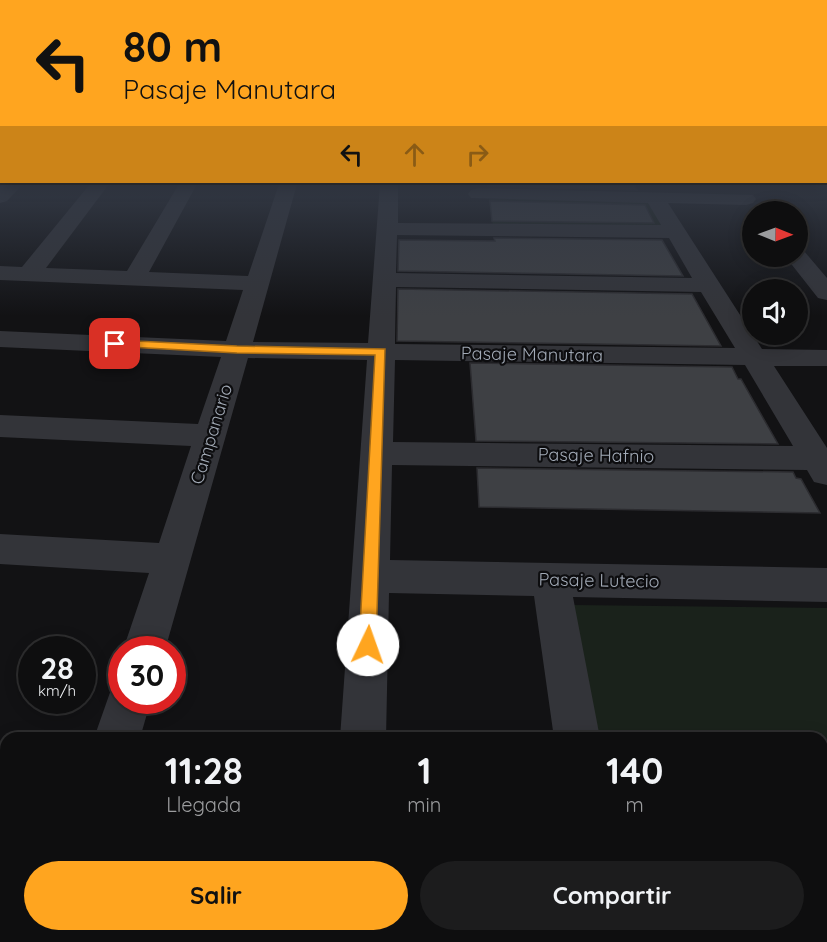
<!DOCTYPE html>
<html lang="es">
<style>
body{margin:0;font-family:Quicksand,sans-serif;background:#1c1c1d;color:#f1f3f6;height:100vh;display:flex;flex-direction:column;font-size:22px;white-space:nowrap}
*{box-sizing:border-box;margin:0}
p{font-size:20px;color:#9b9c9e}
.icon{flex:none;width:33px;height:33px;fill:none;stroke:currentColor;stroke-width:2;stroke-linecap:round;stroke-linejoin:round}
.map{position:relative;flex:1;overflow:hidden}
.details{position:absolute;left:0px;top:732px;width:828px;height:210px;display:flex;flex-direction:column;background:#0e0e0f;border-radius:18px 18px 0 0;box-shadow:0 3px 15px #0003,0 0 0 2px #2e2e2f}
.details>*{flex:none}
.top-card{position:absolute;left:0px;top:0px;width:828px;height:183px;box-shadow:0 3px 15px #0003,0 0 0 2px #2e2e2f;background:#ffa51f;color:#111;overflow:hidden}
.needle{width:39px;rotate:91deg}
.controls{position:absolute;left:742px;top:201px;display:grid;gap:12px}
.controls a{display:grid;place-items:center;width:66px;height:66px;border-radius:50%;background:#0e0e0f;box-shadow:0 3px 15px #0003,0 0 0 2px #2e2e2f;font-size:30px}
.speed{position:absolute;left:18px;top:636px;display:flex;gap:12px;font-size:30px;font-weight:700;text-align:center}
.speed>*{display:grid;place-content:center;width:78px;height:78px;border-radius:50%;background:#0e0e0f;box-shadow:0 3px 15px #0003,0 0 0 2px #2e2e2f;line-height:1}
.speed small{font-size:15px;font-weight:400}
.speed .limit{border:9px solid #d22;background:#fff;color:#111}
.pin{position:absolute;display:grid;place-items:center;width:51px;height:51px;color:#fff;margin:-26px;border-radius:12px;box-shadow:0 3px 9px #0006}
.me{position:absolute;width:66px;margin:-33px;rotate:3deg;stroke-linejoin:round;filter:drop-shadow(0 0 4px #0008)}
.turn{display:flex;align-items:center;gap:21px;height:126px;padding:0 24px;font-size:27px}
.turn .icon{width:78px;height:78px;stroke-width:2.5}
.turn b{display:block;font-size:42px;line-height:51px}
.lanes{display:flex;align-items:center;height:57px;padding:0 24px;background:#0003;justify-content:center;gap:30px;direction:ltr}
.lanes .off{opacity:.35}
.eta{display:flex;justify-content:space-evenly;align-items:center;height:102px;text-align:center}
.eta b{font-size:36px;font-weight:800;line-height:42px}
.cta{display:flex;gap:12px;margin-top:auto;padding:12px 24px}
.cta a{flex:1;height:69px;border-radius:36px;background:#ffa51f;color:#111;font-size:24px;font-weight:800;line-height:69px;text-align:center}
.cta a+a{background:#1c1c1d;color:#f1f3f6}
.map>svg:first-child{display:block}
.green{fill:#1a221b}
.building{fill:#3e4044;stroke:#2c2c30;stroke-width:1.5}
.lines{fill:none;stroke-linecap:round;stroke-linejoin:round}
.street{fill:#333439;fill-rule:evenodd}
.route{fill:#ffa51f;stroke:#a66b14;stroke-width:1.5}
.labels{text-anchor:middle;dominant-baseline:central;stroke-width:4.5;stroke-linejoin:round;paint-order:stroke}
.street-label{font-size:18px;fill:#a2aab6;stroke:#0d0d0f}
</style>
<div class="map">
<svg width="827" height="942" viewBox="0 0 827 942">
<rect width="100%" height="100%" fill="#121214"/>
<path class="green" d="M489,199L648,200L663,228L493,227Z
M573,605L827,608V752H822V738H598Z"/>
<path class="building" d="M488,184H634L637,190L488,186Z
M490,201L645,205L654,223L492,221Z
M494,238L662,240L683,276L398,271L399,240L495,241Z
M398,289L692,294L721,346L397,341Z
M470,363L732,367L738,379H741L778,444L476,441Z
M477,468L793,472L796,478L801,479L820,513L479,507Z"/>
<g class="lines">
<path class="street" d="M3,184H23L7,201L0,203V187Z
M90,184H109L46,268L127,271L179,184H197L149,272L248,276L279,184H297L253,342L368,343L380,184H398V223L661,225L648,203L471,198L468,194L471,190L478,188L753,195L756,199L753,203L746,205L668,203L762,349L827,350V366H774L827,448V485L814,482L807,470L392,465L390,560L827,568V602L573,597L600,738H554L534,596L389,593L386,738H340L367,360L248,358L165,650H123L149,573L0,564V534L159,543L191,446L0,437V415L198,424L221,357L0,347V331L226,341L243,290L0,280V266L22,267ZM397,235L669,238L692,278L396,273ZM396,287L701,292L735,348L395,344ZM395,360L745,365L793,446L393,442Z
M798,250L804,251L827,278V300L818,298L785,256H798Z
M122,681V700H151L140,738H94L113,684Z
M822,747L827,748V796L822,795Z
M28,936H84L82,942H26Z
M326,936H382V942H326Z
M582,936H638L639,942H583Z"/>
</g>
<linearGradient id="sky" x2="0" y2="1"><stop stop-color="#0a0a0b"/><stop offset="0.58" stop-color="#333945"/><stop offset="1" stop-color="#333945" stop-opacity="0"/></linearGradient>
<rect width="827" height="316" fill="url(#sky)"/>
<path class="route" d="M115,340L237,346L385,349L376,645L374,651L368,653L362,651L359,645L375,355L237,353L111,346L109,344Z"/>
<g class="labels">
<g class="street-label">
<text transform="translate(532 354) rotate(1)">Pasaje Manutara</text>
<text transform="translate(211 434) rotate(-73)">Campanario</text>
<text transform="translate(596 455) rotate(1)">Pasaje Hafnio</text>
<text transform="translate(599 580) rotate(1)">Pasaje Lutecio</text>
</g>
</g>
</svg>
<div class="controls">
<a><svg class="needle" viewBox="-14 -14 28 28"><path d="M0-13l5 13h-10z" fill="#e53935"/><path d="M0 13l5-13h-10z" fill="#9b9c9e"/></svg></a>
<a><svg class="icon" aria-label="sound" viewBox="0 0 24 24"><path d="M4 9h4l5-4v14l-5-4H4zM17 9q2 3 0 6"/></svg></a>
</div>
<div class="speed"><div>28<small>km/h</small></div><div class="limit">30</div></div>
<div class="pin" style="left:115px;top:344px;background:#d93025"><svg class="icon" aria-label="arrive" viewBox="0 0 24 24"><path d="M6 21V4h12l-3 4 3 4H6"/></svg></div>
<svg class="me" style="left:368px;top:645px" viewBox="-20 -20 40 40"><circle r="19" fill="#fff"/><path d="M0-13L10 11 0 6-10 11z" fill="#ffa51f"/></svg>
<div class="top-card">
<div class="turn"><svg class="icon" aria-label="left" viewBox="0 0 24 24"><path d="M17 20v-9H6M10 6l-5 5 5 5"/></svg><div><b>80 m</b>Pasaje Manutara</div></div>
<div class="lanes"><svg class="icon" aria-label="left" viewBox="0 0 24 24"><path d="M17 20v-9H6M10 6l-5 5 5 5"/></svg><svg class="icon off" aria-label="ahead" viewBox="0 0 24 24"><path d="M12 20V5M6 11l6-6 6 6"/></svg><svg class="icon off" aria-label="right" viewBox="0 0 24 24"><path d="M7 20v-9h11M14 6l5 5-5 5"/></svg></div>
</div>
<section class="details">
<div class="eta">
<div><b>11:28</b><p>Llegada</p></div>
<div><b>1</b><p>min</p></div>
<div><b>140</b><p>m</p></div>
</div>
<div class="cta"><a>Salir</a><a>Compartir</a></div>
</section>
</div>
